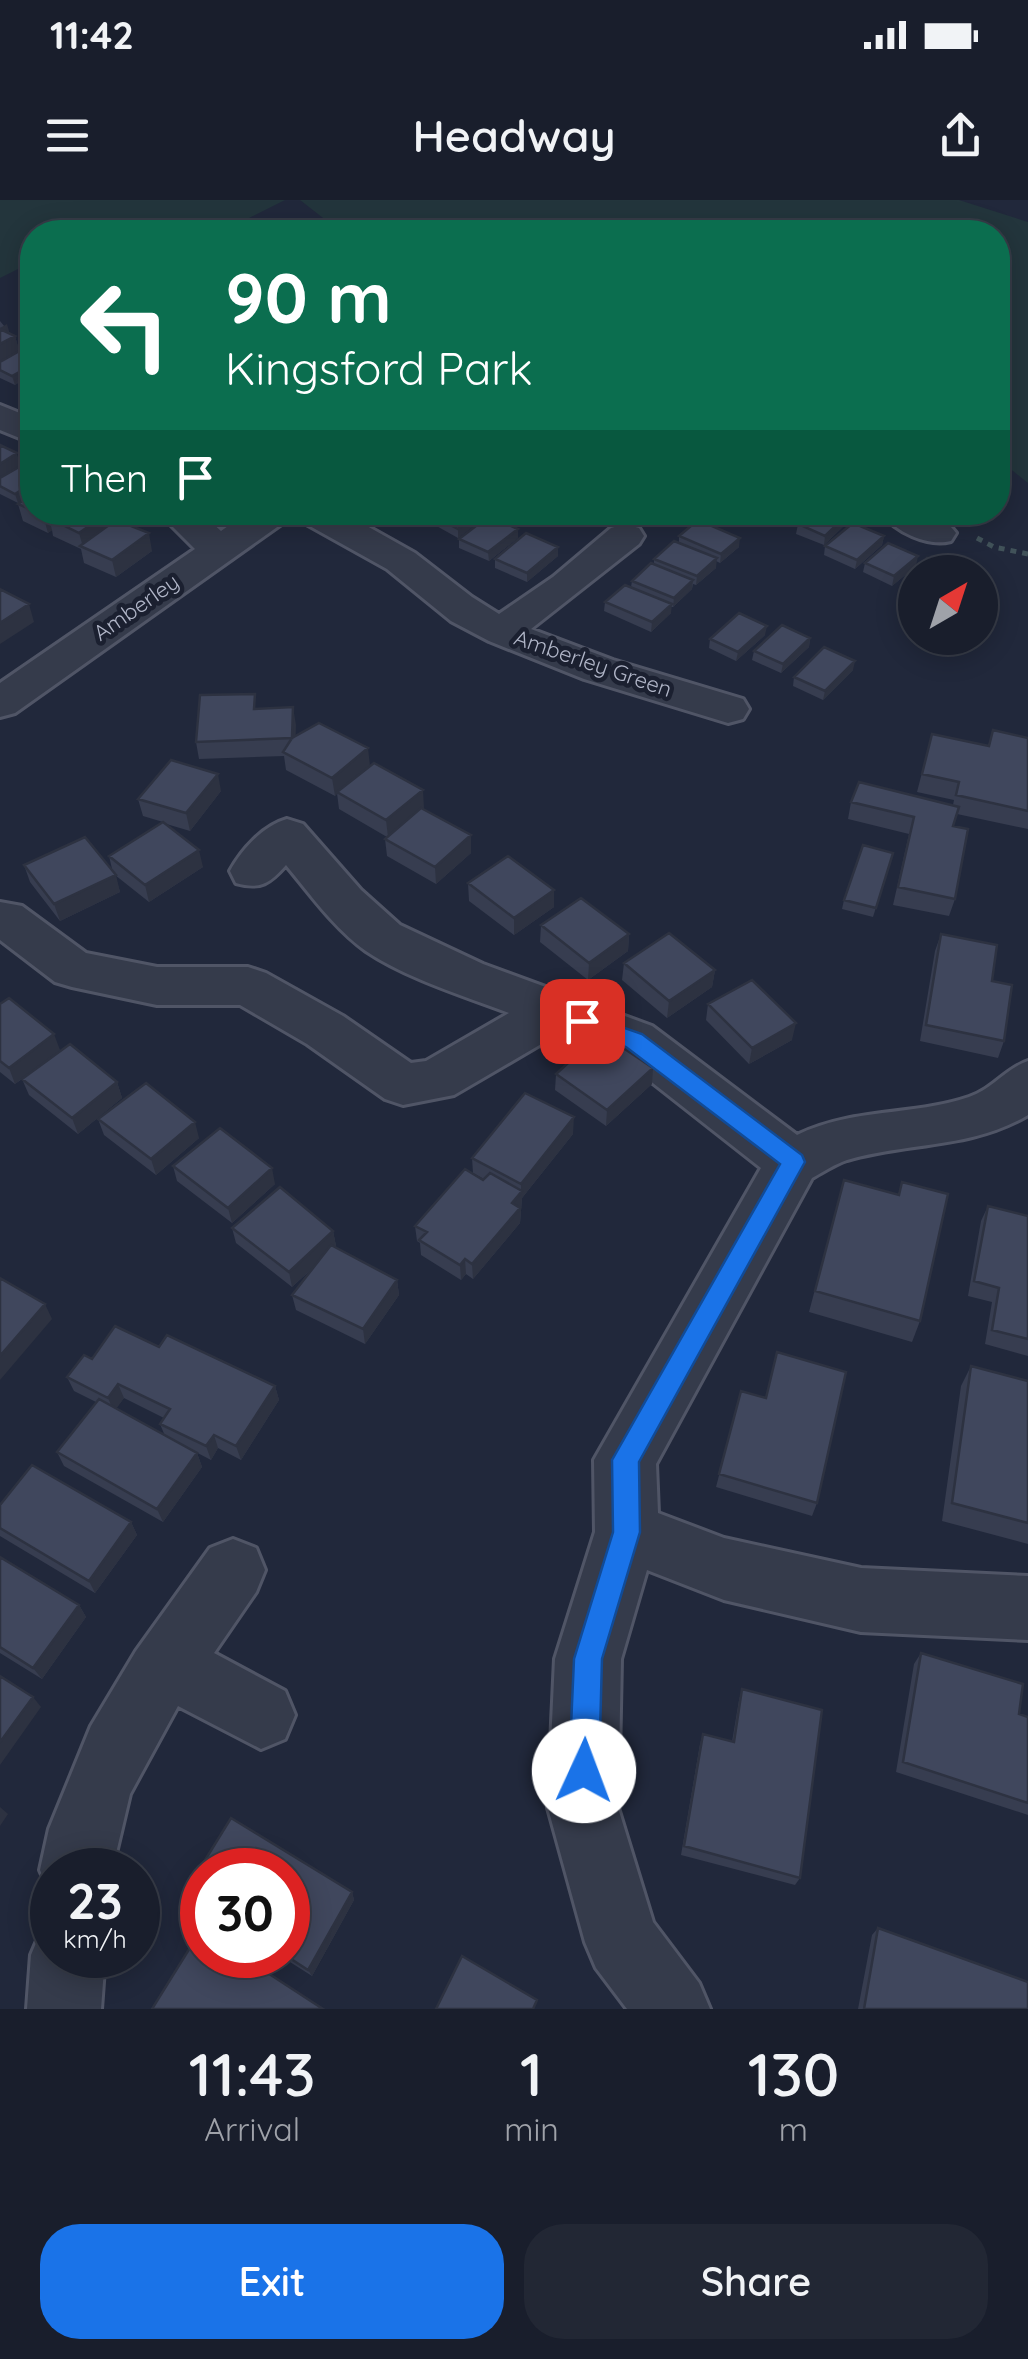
<!DOCTYPE html>
<style>
body{margin:0;font-family:Quicksand,sans-serif;background:#222734;color:#f1f3f6;height:100vh;display:flex;flex-direction:column;font-size:38px;white-space:nowrap}
*{box-sizing:border-box;margin:0}
p{font-size:32px;color:#9fa2a9}
.icon{flex:none;width:55px;height:55px;fill:none;stroke:currentColor;stroke-width:2;stroke-linecap:round;stroke-linejoin:round}
.map{position:relative;height:1809px;overflow:hidden}
.details{display:flex;flex-direction:column;background:#191e2c;flex:1}
.details>*{flex:none}
.guide{position:absolute;left:20px;top:20px;width:990px;height:305px;border-radius:40px;box-shadow:0 5px 25px #0003,0 0 0 2px #373c48;background:#0b6e4f;color:#fff;overflow:hidden}
.needle{width:65px;rotate:39deg}
.buttons{position:absolute;left:898px;top:355px;display:grid;gap:20px}
.buttons a{display:grid;place-items:center;width:100px;height:100px;border-radius:50%;background:#191e2c;box-shadow:0 5px 25px #0003,0 0 0 2px #373c48;font-size:50px}
.speed{position:absolute;left:30px;top:1648px;display:flex;gap:20px;font-size:50px;font-weight:700;text-align:center}
.speed>*{display:grid;place-content:center;width:130px;height:130px;border-radius:50%;background:#191e2c;box-shadow:0 5px 25px #0003,0 0 0 2px #373c48;line-height:1}
.speed small{font-size:25px;font-weight:400}
.speed .limit{border:15px solid #d22;background:#fff;color:#111}
.pin{position:absolute;display:grid;place-items:center;width:85px;height:85px;color:#fff;margin:-42px;border-radius:20px;box-shadow:0 5px 15px #0006}
.me{position:absolute;width:110px;margin:-55px;rotate:2deg;stroke-linejoin:round;filter:drop-shadow(0 0 8px #0008)}
.turn{display:flex;align-items:center;gap:35px;height:210px;padding:0 40px;font-size:45px}
.turn .icon{width:130px;height:130px;stroke-width:2.5}
.turn b{display:block;font-size:70px;line-height:85px}
.then{display:flex;align-items:center;height:95px;padding:0 40px;background:#0003;gap:20px;font-size:38px}
.eta{display:flex;justify-content:space-evenly;align-items:center;height:170px;text-align:center}
.eta b{font-size:60px;font-weight:600;line-height:70px}
.action{display:flex;gap:20px;margin-top:auto;padding:20px 40px}
.action a{flex:1;height:115px;border-radius:40px;background:#1a73e8;color:#fff;font-size:40px;font-weight:600;line-height:115px;text-align:center}
.action a+a{background:#222734;color:#f1f3f6}
.status{display:flex;justify-content:space-between;align-items:center;height:70px;padding:0 50px;background:#191e2c;direction:ltr}
.status svg{height:28px;fill:currentColor}
header{display:flex;justify-content:space-between;align-items:center;height:130px;padding:0 40px;background:#191e2c;font-size:45px;font-weight:600}
.map>svg:first-child{display:block}
.green{fill:#23353c}
.lines{fill:none;stroke-linecap:round;stroke-linejoin:round}
.minor-casing{stroke:#505566;stroke-width:6}
.path{stroke:#415259;stroke-width:5;stroke-dasharray:6 6;stroke-linecap:butt}
.minor{fill:#353b4b;fill-rule:evenodd}
.wall{fill:#373d50;fill-rule:evenodd}
.shaded-wall{fill:#2d3241}
.building{fill:#40475d;stroke:#2d3241;stroke-width:2.5}
.route{fill:#1a73e8;stroke:#114b97;stroke-width:2.5}
.labels{text-anchor:middle;dominant-baseline:central;stroke-width:9;stroke-linejoin:round;paint-order:stroke}
.far-street-label{font-size:22px;fill:#b0b5c7;stroke:#1b2030}
</style>
<div class="status"><b>11:42</b><svg viewBox="0 0 49 12"><path d="M0 12V9h3v3zM5 12V6h3v6zM10 12V3h3v9zM15 12V0h3v12zM26 1h20v11H26zM47 4h2v5h-2z"/></svg></div>
<header><svg class="icon" aria-label="menu" viewBox="0 0 24 24"><path d="M4 6h16M4 12h16M4 18h16"/></svg>Headway<svg class="icon" aria-label="share" viewBox="0 0 24 24"><path d="M12 15V3M7 8l5-5 5 5M5 13v7h14v-7"/></svg></header>
<div class="map">
<svg width="1028" height="1809" viewBox="0 0 1028 1809">
<rect width="100%" height="100%" fill="#21283b"/>
<path class="green" d="M0,0H285L221,32H32V62L0,78Z
M300,0H959L1028,22V283L998,259V32H341Z"/>
<g class="lines">
<defs>
<path id="minor" d="M0,205L32,218V243L0,230Z
M158,312H200L221,331L248,312H293L287,320L15,513L0,517V483L195,349Z
M293,312H342L415,353L472,397L499,414L553,377L611,328L625,324L639,328L644,336L639,344L531,429L613,460L743,499L749,509L743,519L728,523L584,479L489,441L451,421L387,369L299,320Z
M881,312C909,312 939,308 956,333L951,341C928,347 895,332 881,312Z
M287,619L303,624L361,690L400,725L483,764L652,826L797,935C852,908 913,916 969,897C993,889 1005,869 1028,861V915C971,949 908,942 847,960C835,964 823,972 812,978L656,1264L658,1313L724,1338L861,1368L1028,1376V1440L861,1432L724,1400L647,1370L621,1459L618,1608L653,1722L699,1783L710,1809H627L596,1768L585,1742L548,1608L555,1459L595,1332L594,1260L761,968L616,854L560,833L454,895L403,905L385,899L307,844L240,805H157L72,787L55,782L0,740V702L22,706L86,753L157,767H248L266,773L343,816L411,863L426,861L509,813C464,796 406,778 366,751C335,729 310,694 286,665C270,683 261,690 236,683L230,671C242,649 263,626 287,619Z
M233,1339L256,1348L265,1370L256,1392L214,1453L285,1491L295,1515L285,1539L261,1549L178,1506L130,1594L112,1670H52L51,1695L40,1670L49,1629L91,1526L136,1451L210,1348Z
M52,1725V1755H105L101,1809H27L31,1755L42,1729Z"/>
</defs>
<use href="#minor" class="minor-casing"/>
<path class="path" d="M977,338L994,347L1028,354"/>
<use href="#minor" class="minor"/>
</g>
<path class="wall" d="M0,121L10,133L15,136L19,151L32,154V194L20,188L18,183L15,185L0,178Z
M0,245L20,266H32V312H125L127,321L124,323L152,351L116,377L84,363L81,349L53,336L52,330L48,333L23,321L18,304L27,298V297L18,303L0,294Z
M763,312H804L788,326L763,315Z
M489,314L458,338L433,324L432,315Z
M849,321L824,345L796,334L798,324Z
M679,336L739,347L720,363L716,361V368L696,385L693,384L692,389L673,407H671V413L651,432L604,411L605,402L631,387L632,381L654,364V359L679,343Z
M884,336L882,345L855,369L824,355L825,346Z
M518,338L489,361L459,348V339Z
M558,356L527,382L495,368V359Z
M865,363L916,366L892,386L863,372Z
M915,372V397L902,391L904,382Z
M765,435L736,461L709,448L710,439Z
M810,438L809,447L781,473L752,460L754,451Z
M853,470L823,500L793,486L794,477Z
M293,507L295,536L370,566L424,608L422,609L471,653L436,684L387,656L385,639L387,637L339,609L337,593L335,596L286,570L284,556L199,559L196,542L258,509Z
M993,530L1028,538V629L957,614L953,626L955,699L949,716L893,705L909,634L848,619L851,602L953,605L954,600L917,592L932,534L988,546Z
M221,591L190,631L163,623L203,667L149,702L115,675L120,692L60,721L30,682L24,665L113,673L109,656L163,622L143,616L138,599Z
M893,653L873,717L842,709L844,700Z
M468,683L554,690V707L514,735L469,701Z
M541,725L629,734L628,751L588,780L540,742Z
M941,734L992,781L1004,841L998,858L920,841L935,751Z
M624,763L715,770L712,787L667,818L622,780Z
M0,804L60,850L27,875L117,882L122,898L78,934L29,895L22,879L15,884L0,872Z
M708,804L792,840L749,864L706,820Z
M556,874L652,884L606,926L555,890Z
M98,919L199,938L156,975L104,935Z
M573,934L522,998L520,1023L473,1079L466,1074L461,1080L421,1055L420,1043L417,1041L415,1026L484,979L473,973L472,958Z
M173,966L275,984L232,1023L177,981Z
M844,980L898,995L902,982L920,1121L912,1142L809,1112Z
M988,1006L1028,1016V1156L985,1144L992,1102L968,1096L981,1021Z
M232,1028L333,1031L336,1046L335,1048L397,1080L399,1095L365,1144L296,1110L292,1095L315,1066L292,1087L236,1043Z
M159,1147L275,1186L279,1200L241,1260L218,1248L211,1260L190,1249L197,1253L202,1267L163,1322L64,1266L57,1252L96,1202L74,1191L67,1177L92,1159ZM124,1198L164,1218L160,1224L165,1236L116,1208Z
M971,1166L1028,1181V1344L942,1321L961,1186Z
M741,1191L765,1198L817,1303L812,1316L716,1287Z
M0,1305L131,1322L137,1335L95,1393L0,1336Z
M0,1357L79,1405L86,1417L42,1479L0,1453Z
M921,1453L1019,1514L1028,1517V1615L896,1572L914,1464Z
M742,1489L800,1678L795,1685L681,1655L700,1544L703,1534L732,1542L739,1500Z
M231,1618L352,1692L354,1700L312,1776L279,1755H288V1670H202V1706L192,1699L186,1691Z
M878,1728L1028,1809H858L872,1735Z"/>
<path class="shaded-wall" d="M7,124L11,138L15,136L20,153L0,164V128Z
M32,165V175L17,180L18,183L15,185L12,176Z
M17,253L21,270L0,284V264Z
M32,283V293L25,291L27,297L18,303L15,294Z
M47,312H78L49,318L52,330L48,333L43,315Z
M109,312H125L127,321L86,348L83,347L79,333Z
M479,312H489V314L458,338V329Z
M795,312H804L788,326L789,317Z
M850,312L849,321L824,345L825,336Z
M518,329V338L489,361L488,352Z
M149,333L152,351L116,377L112,360Z
M884,336L882,345L855,369L857,360Z
M740,338L739,347L720,363L721,354Z
M558,347V356L527,382V373Z
M918,356L916,366L892,386L894,376Z
M717,358L716,368L696,385L697,376Z
M693,380L692,389L673,407L674,398Z
M29,404L34,422L0,444V423Z
M672,404L671,413L651,432L652,422Z
M767,426L765,435L736,461L738,452Z
M810,438L809,447L781,473L783,464Z
M855,461L853,470L823,500L825,491Z
M293,507L296,525L295,555L292,538Z
M368,548L370,566L335,596L332,578Z
M218,574L221,591L190,631L186,613Z
M423,590L424,608L388,637L386,620Z
M471,635V653L436,684L435,667Z
M199,650L203,667L149,702L145,685Z
M116,675L120,692L60,721L54,704Z
M554,690V707L514,735V718Z
M629,734L628,751L588,780L589,763Z
M715,770L712,787L667,818L669,801Z
M796,823L792,840L749,864L752,848Z
M54,834L60,850L15,884L9,868Z
M653,868L652,884L606,926L607,910Z
M117,882L122,898L78,934L72,918Z
M574,917L573,934L522,998L520,1023L473,1079L472,1064L512,1003L521,992V984Z
M195,922L199,938L156,975L151,959Z
M272,968L275,984L232,1023L228,1008Z
M333,1031L336,1046L292,1087L289,1072Z
M465,1059L466,1074L461,1080L460,1065Z
M397,1080L399,1095L365,1144L363,1129Z
M45,1104L52,1119L0,1180V1156Z
M118,1184L124,1198L114,1212L108,1198Z
M275,1186L279,1200L241,1260L236,1246Z
M214,1235L218,1248L211,1260L206,1246Z
M197,1253L202,1267L163,1322L157,1309Z
M131,1322L137,1335L95,1393L89,1381Z
M79,1405L86,1417L42,1479L33,1468Z
M33,1497L41,1507L0,1565V1542Z
M0,1607L8,1614L0,1626Z
M352,1692L354,1700L312,1776L308,1770Z"/>
<path class="building" d="M0,129L15,136L0,144Z
M23,149L32,154V165L12,176L0,170V162Z
M32,171V187L17,180Z
M0,245L17,253L0,264Z
M26,263L32,266V283L15,294L0,286V278Z
M32,295V310L18,304Z
M58,312H109L79,333L49,318Z
M436,312H479L458,329L432,315Z
M779,312H795L789,317Z
M811,312H850L825,336L798,324Z
M489,316L518,329L488,352L459,339Z
M116,320L149,333L112,360L80,346Z
M698,320L740,338L721,354L679,336Z
M853,323L884,336L857,360L825,346Z
M526,333L558,347L527,373L495,359Z
M674,341L717,358L697,376L654,359Z
M888,343L918,356L894,376L865,363Z
M927,358L961,371L915,372V387L904,382Z
M651,363L693,380L674,398L632,381Z
M625,385L672,404L652,422L605,402Z
M0,389L29,404L0,423Z
M739,413L767,426L738,452L710,439Z
M782,425L810,438L783,464L754,451Z
M824,447L855,461L825,491L794,477Z
M255,494L254,509L293,507L292,538L196,542L200,495Z
M319,523L368,548L332,578L283,552L292,538Z
M993,530L1028,538V611L956,595L959,582L922,574L932,534L989,546Z
M171,560L218,574L186,613L138,599Z
M374,563L423,590L386,620L337,592Z
M859,582L959,607L953,626L968,629L955,699L898,687L914,617L851,602Z
M421,608L471,635L435,667L385,639Z
M163,622L199,650L145,685L109,656Z
M85,637L116,675L54,704L24,665Z
M863,645L893,653L876,708L844,700Z
M508,656L554,690L514,718L468,683Z
M581,698L629,734L589,763L541,725Z
M669,733L715,770L669,801L624,763Z
M941,734L997,745L992,781L1012,785L1004,841L926,825Z
M752,780L796,823L752,848L708,804Z
M9,798L54,834L9,868L0,861V804Z
M601,833L653,868L607,910L556,874Z
M70,844L117,882L72,918L22,879Z
M146,883L195,922L151,959L98,919Z
M525,893L574,917L521,984L472,958Z
M220,928L272,968L228,1008L173,966Z
M465,969L483,980L490,973L522,991L512,1003L520,1008L472,1064L465,1059L460,1065L419,1040L427,1032L415,1026Z
M844,980L899,995L902,982L948,994L920,1121L815,1091Z
M280,987L333,1031L289,1072L232,1028Z
M988,1006L1028,1016V1139L992,1130L999,1088L974,1081Z
M331,1045L397,1080L363,1129L292,1095Z
M0,1078L45,1104L0,1156Z
M115,1126L159,1147L167,1135L275,1186L236,1246L214,1235L206,1246L160,1224L170,1209L118,1184L108,1198L67,1177L84,1155L92,1159Z
M777,1152L846,1172L817,1303L719,1274L741,1191L766,1198Z
M971,1166L1028,1181V1323L952,1303Z
M99,1199L197,1253L157,1309L57,1252Z
M32,1265L131,1322L89,1381L0,1328V1305Z
M0,1357L79,1405L33,1468L0,1447Z
M921,1453L1023,1484L1019,1514L1028,1517V1603L903,1562Z
M0,1476L33,1497L0,1542Z
M742,1489L822,1510L800,1678L684,1646L703,1534L734,1542Z
M231,1618L352,1692L308,1770L285,1755H288V1670H202V1702L186,1691Z
M878,1728L1028,1782V1809H864Z
M201,1730L202,1731V1755H240L323,1809H152Z
M462,1756L537,1800L533,1809H436Z"/>
<path class="route" d="M582,813L642,834L802,955L805,962L639,1262L640,1332L602,1459L599,1571L595,1581L584,1586L573,1581L569,1571L574,1459L613,1332L612,1260L780,964L626,847L575,827L572,821Z"/>
<g class="labels">
<g class="far-street-label">
<text transform="translate(136 407) rotate(-35)">Amberley</text>
<text transform="translate(593 463) rotate(19)">Amberley Green</text>
</g>
</g>
</svg>
<div class="buttons">
<a><svg class="needle" viewBox="-14 -14 28 28"><path d="M0-13l5 13h-10z" fill="#e53935"/><path d="M0 13l5-13h-10z" fill="#9fa2a9"/></svg></a>
</div>
<div class="speed"><div>23<small>km/h</small></div><div class="limit">30</div></div>
<div class="pin" style="left:582px;top:821px;background:#d93025"><svg class="icon" aria-label="arrive" viewBox="0 0 24 24"><path d="M6 21V4h12l-3 4 3 4H6"/></svg></div>
<svg class="me" style="left:584px;top:1571px" viewBox="-20 -20 40 40"><circle r="19" fill="#fff"/><path d="M0-13L10 11 0 6-10 11z" fill="#1a73e8"/></svg>
<div class="guide">
<div class="turn"><svg class="icon" aria-label="left" viewBox="0 0 24 24"><path d="M17 20v-9H6M10 6l-5 5 5 5"/></svg><div><b>90 m</b>Kingsford Park</div></div>
<div class="then">Then<svg class="icon" aria-label="arrive" viewBox="0 0 24 24"><path d="M6 21V4h12l-3 4 3 4H6"/></svg></div>
</div>
</div>
<section class="details">
<div class="eta">
<div><b>11:43</b><p>Arrival</p></div>
<div><b>1</b><p>min</p></div>
<div><b>130</b><p>m</p></div>
</div>
<div class="action"><a>Exit</a><a>Share</a></div>
</section>
